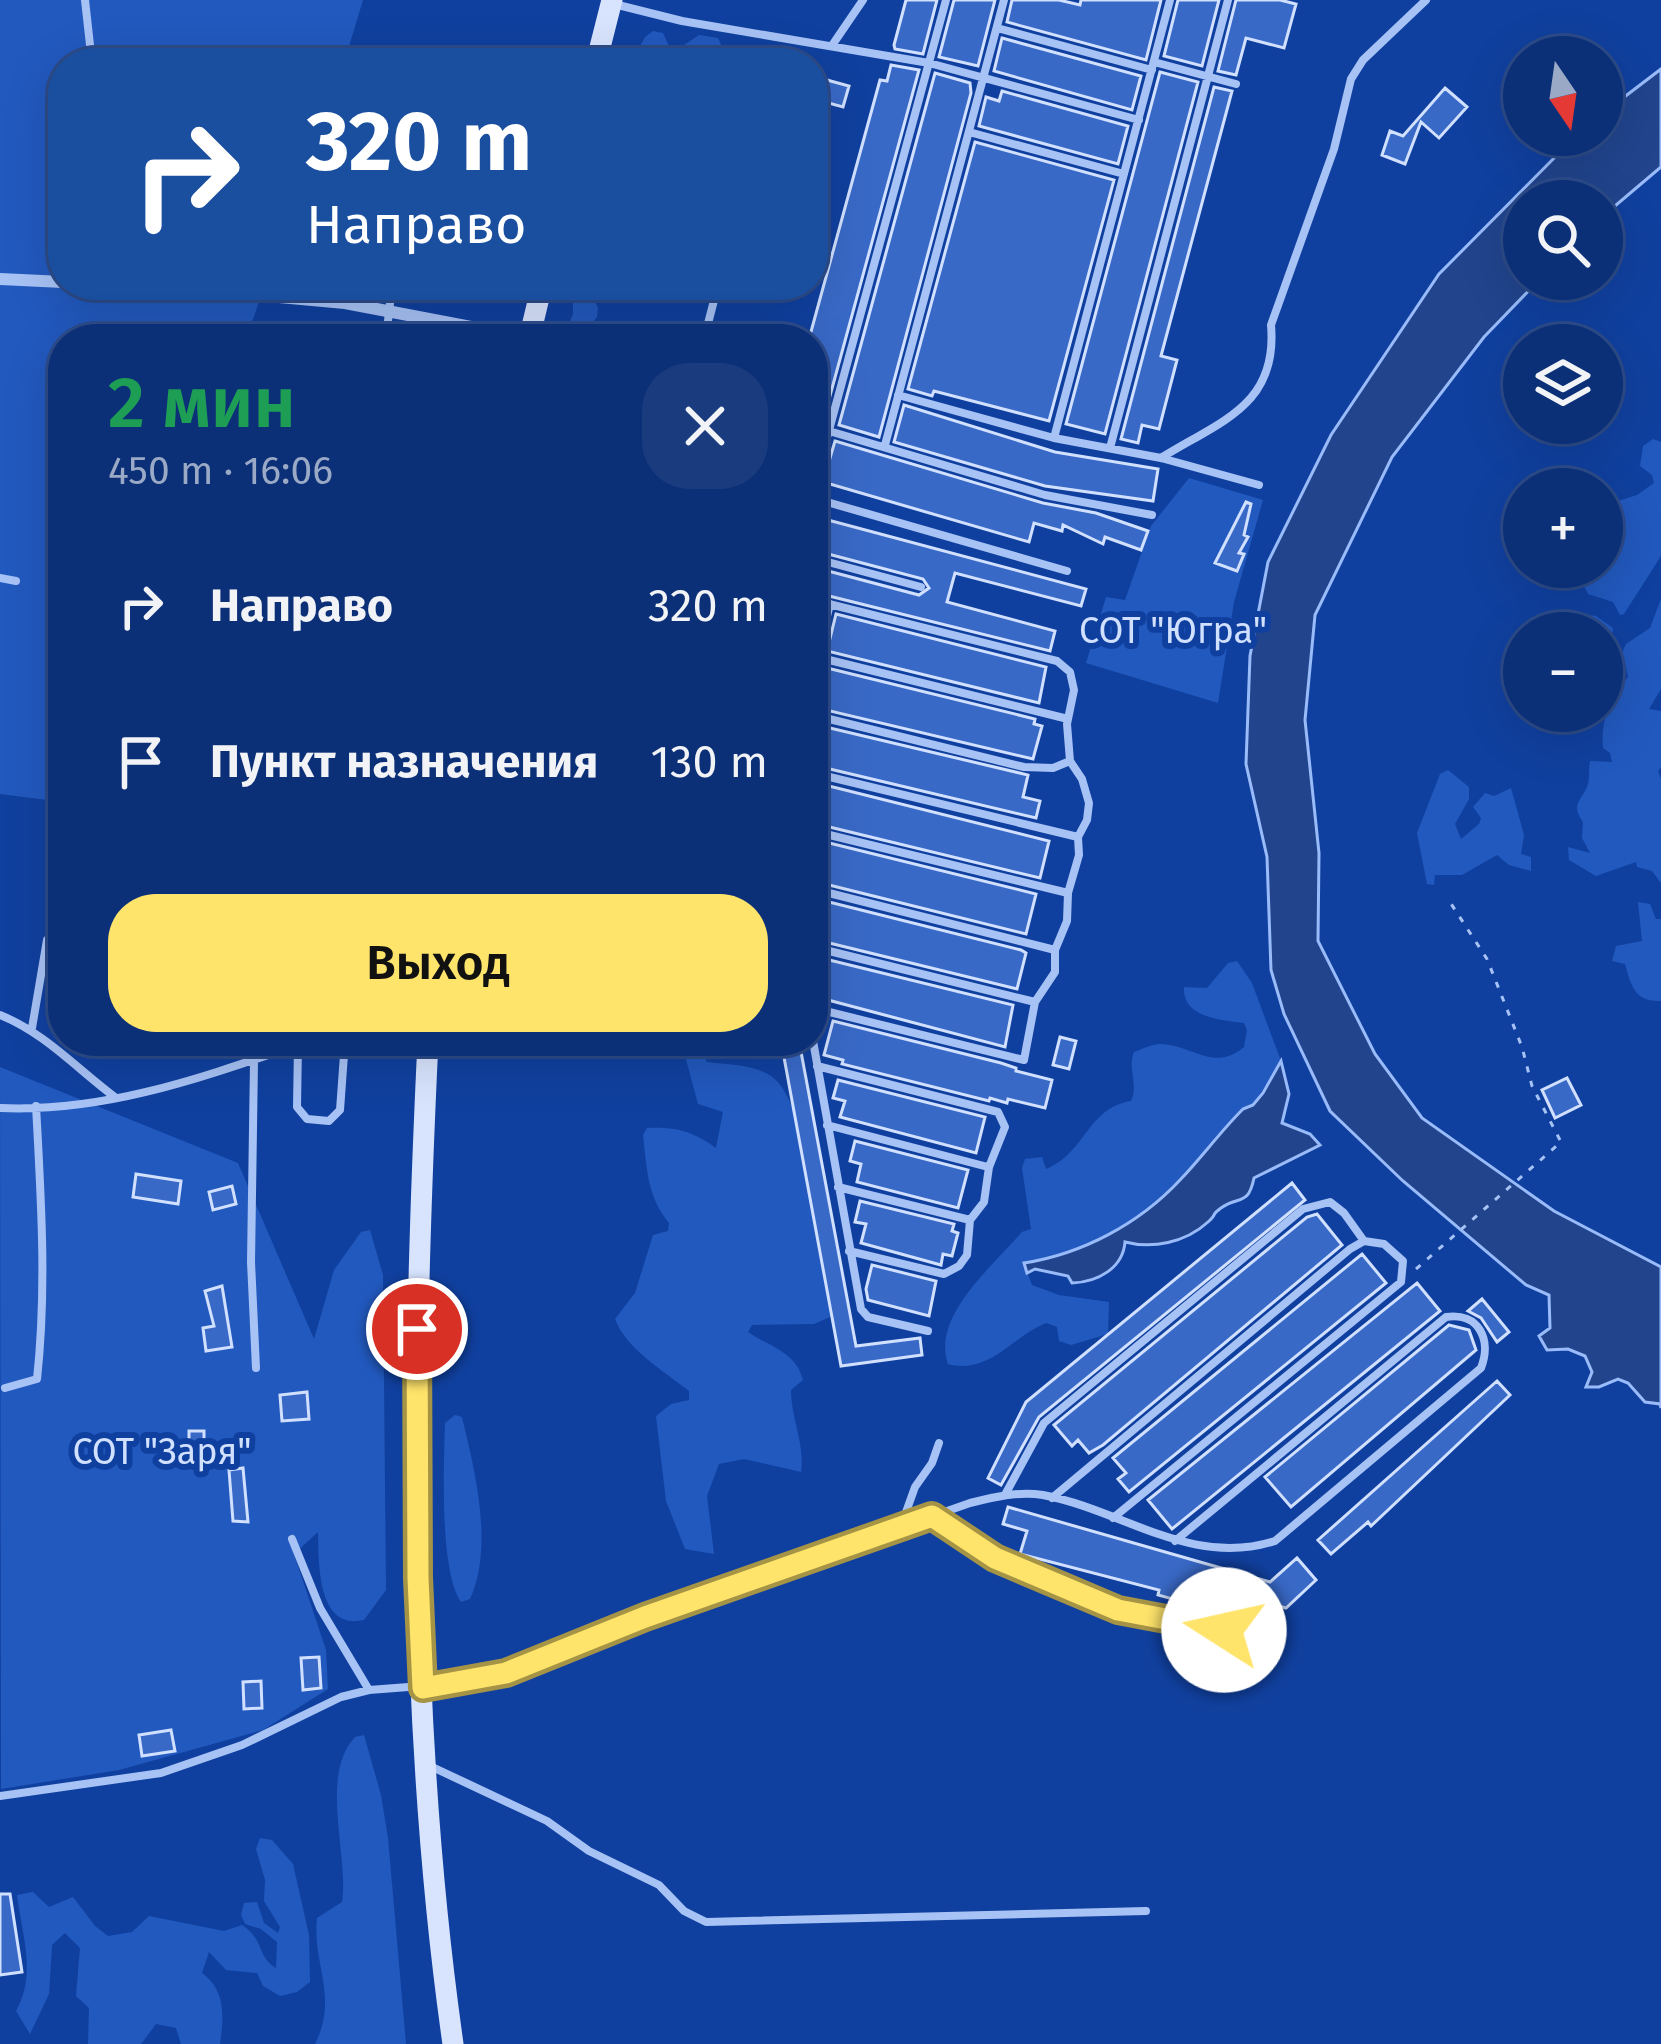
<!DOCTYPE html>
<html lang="ru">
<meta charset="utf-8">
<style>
body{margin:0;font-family:"Fira Sans",sans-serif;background:#1a3c7f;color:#f1f3f6;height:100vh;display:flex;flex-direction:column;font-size:45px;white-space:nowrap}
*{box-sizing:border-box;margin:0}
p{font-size:39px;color:#9aa9c6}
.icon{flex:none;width:66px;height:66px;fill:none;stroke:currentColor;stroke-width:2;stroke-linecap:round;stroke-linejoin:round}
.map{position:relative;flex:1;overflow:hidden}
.side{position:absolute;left:48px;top:324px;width:780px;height:732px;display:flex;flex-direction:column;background:#0c3077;border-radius:48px;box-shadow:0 12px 48px #0002,0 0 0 3px #2c4b89}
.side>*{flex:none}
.banner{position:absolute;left:48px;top:48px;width:780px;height:252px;border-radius:48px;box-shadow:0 12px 48px #0002,0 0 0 3px #2c4b89;background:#1a4fa0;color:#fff;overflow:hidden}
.needle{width:78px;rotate:167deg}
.controls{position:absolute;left:1503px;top:36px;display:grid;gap:24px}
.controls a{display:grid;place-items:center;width:120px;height:120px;border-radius:50%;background:#0c3077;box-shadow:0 12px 48px #0002,0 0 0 3px #2c4b89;font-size:60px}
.pin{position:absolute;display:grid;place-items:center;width:102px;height:102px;color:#fff;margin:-51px;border:6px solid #fff;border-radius:50%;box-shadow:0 3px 12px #0007}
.me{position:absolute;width:132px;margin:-66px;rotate:280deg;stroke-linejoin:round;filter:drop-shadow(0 0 9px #0008)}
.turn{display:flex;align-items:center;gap:42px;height:252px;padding:0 60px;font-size:54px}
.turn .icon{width:156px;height:156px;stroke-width:2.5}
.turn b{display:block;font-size:84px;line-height:102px}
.round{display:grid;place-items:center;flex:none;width:126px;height:126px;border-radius:48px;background:#1a3c7f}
.summary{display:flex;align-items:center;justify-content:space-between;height:204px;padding:0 60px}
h1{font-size:72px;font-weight:600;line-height:90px;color:#1e9e55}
.button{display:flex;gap:24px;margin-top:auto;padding:24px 60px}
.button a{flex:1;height:138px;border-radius:48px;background:#ffe46b;color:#111;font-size:48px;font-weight:600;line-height:138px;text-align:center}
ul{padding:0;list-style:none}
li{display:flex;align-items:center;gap:36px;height:156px;padding:0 60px}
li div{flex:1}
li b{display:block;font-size:45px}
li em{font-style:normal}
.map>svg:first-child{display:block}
.green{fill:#2259be}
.water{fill:#21448d;stroke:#99bbf9;stroke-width:3}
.building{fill:#3969c7;stroke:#d0e0fe;stroke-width:3}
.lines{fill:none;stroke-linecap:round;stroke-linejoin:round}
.path{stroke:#a7c2f5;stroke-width:3;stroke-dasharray:6 9;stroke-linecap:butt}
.service{stroke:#a7c2f5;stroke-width:8}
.minor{stroke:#a7c2f5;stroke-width:12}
.secondary{stroke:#d8e4fe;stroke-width:21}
.route-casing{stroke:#a69446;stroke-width:30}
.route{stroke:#ffe46b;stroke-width:21}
.labels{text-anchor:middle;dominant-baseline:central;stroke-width:12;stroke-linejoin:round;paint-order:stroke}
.park-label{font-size:36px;fill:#d0e0fe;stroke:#10409f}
</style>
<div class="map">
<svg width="1661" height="2044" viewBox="0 0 1661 2044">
<rect width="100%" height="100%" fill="#10409f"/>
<path class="green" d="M0,0H363L344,63H63V285H265L246,339H63V802L0,794Z
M653,31L663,33L669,46L684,45L699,35L718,38L721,44L711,56V63H631L645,37Z
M579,291L590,292L598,308L597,317L581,336L586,339H563L573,314V297Z
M1653,439L1661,442V556L1624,614L1620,615L1613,602L1588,594L1574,567H1602V506L1637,495L1654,483L1652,475L1640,466L1643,446Z
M1189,478L1263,500L1234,602L1218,703L1086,663L1106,597L1125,600L1151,526Z
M1661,599V689L1649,709L1661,711V767L1658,771L1661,779V883L1652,871L1637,867L1636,862L1596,876L1569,860L1568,847L1590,853L1582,838L1583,822C1572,806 1578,804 1586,789C1591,781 1588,769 1590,761L1612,762L1610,753L1603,748C1600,720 1611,696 1628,677L1625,662L1619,659L1626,644L1650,628Z
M1576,613L1596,616L1613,628L1608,661L1602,663V633H1556L1570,614Z
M1448,770L1469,787V799L1455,824L1461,839L1479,824L1481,818L1473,807L1485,793L1494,796L1511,788L1524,835L1521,854L1531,857V871L1509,865L1497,855L1462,875H1435L1434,885L1427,884L1417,833L1440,774Z
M1638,902L1650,904L1656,919H1661V1001C1635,1002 1631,986 1625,964L1612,961L1616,946L1642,941Z
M1237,961L1252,983L1281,1061L1253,1105L1218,1134L1180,1181L1144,1213L1083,1248L1024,1264L1032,1285L1059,1295L1109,1302L1108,1334L1071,1345L1059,1341L1057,1327L1046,1323C1011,1337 990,1375 948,1364C931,1316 994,1265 1022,1232L1031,1229L1022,1168L1025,1159L1042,1157L1046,1169C1086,1153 1087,1108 1131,1101C1139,1084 1127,1070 1134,1052C1142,1049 1154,1043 1162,1044C1194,1046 1214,1072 1244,1047L1247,1030L1244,1023C1220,1020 1182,1017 1184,987L1207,988L1228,963Z
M681,1041H697L707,1062C729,1065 762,1064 778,1082C810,1119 826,1265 830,1317L814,1324L752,1325L748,1332C770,1347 796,1352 803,1380L791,1390C791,1419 805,1443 801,1472L744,1459L719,1464L707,1496L714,1554L685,1549L666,1501L656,1416L671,1404L689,1400V1391C664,1371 626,1349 615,1319L635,1293L653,1235L668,1231L669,1223C647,1196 647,1169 643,1135L647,1128C676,1127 692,1131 716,1148L723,1112L698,1104Z
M0,1067L238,1163L314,1339L334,1270L361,1232L370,1230L383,1275L386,1590L364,1620C316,1631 319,1560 318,1532L294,1554L326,1650L328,1689L263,1730L119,1770L1,1789Z
M455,1415L462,1417C475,1472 494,1546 470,1599L461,1602C439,1569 444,1464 445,1423Z
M364,1735L381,1795L388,1838L406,2044H315C339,1996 312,1965 317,1918L342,1902C349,1856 319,1775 355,1737Z
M260,1838L272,1840L293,1864L309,1935L310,1982L297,1992L280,1996L263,1986L257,1973L226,1970L209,1952L202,1973C226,1991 224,2016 220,2044H181L176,2028L156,2024L141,2044H88L89,2008L76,1996L80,1948L65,1933L52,1945L49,1994L30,2034L16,2011C37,1974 22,1935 17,1895L33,1892L49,1907L73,1897L95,1926L108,1936L132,1932L149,1916L224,1931L242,1925C265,1940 256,1956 276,1968L277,1942L261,1929L245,1924L241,1915L244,1903L257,1902L264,1923L278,1933L280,1927L264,1901L265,1880L256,1849Z"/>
<path class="water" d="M1661,69V167L1602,217V201H1524V279H1540L1484,337L1392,457L1315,615L1305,720L1319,853L1318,941L1375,1054L1422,1118L1554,1211L1661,1267V1408L1660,1404L1645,1402L1628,1383L1618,1379L1599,1387H1586L1592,1372L1585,1356L1568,1349L1547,1350L1539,1336L1550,1328L1549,1295L1526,1285L1403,1181L1330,1111L1284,1014L1271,970L1267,857L1246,764L1250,656L1268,562L1331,435L1439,274L1577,135H1602V114Z
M1281,1061L1289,1094L1282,1123L1310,1134L1320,1145L1254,1178C1248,1207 1239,1195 1221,1208C1210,1216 1218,1213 1208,1222C1185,1243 1152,1249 1125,1242C1123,1268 1098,1282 1072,1283L1068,1276L1035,1269L1027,1273L1024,1263C1082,1254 1139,1224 1180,1180C1202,1157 1220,1132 1243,1109L1253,1105L1263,1093Z"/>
<path class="building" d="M906,0H937L923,54L895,49L894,45Z
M954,0H995L978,66L939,57Z
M1012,0H1059L1080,5L1081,0H1161L1146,60L1007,22Z
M1178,0H1219L1202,66L1164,56Z
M1236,0H1280L1296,4L1284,48L1246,38L1236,75L1218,71Z
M1002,38L1141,76L1132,110L994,71Z
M891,65L919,70L813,458V339H809L880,80L887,81Z
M1160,72L1198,82L1105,434L1066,424Z
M935,73L970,83L971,93L879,437L839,425Z
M827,80L849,86L843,107L821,101Z
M1214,87L1232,91L1161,356L1177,360L1159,429L1142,425L1138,443L1121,439Z
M1445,88L1467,107L1439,138L1421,122L1405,164L1382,155L1390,131L1403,136Z
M1002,91L1128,126L1118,164L979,126L986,97L999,101Z
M975,142L1114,180L1049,421L934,391L932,396L908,389Z
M904,405L1055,452L1158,469L1153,501L1045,486L894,442Z
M835,441L1043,503L1096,513L1148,531L1141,550L1105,537L1103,544L1063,525L1062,531L1034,523L1029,542L823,482Z
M1246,502L1251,504L1244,535L1248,537L1239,553L1244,554L1237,571L1215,563Z
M813,516L1086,589L1081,606L955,573L947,602L1055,631L1050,651L813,592V567L919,595L929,588L923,579L813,550Z
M836,614L1046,667L1039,703L827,651Z
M823,667L1035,719L1034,724L1042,726L1033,759L813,707Z
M813,724L1028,775L1023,797L1040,801L1036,818L813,765Z
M813,782L1049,841L1040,878L813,823Z
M813,839L1036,894L1026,934L813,881Z
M813,898L1021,950L1026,953L1017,989L813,939Z
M813,956L1013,1005L1005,1047L813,996Z
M833,1021L1001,1063L1016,1068V1071L1052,1080L1045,1108L1008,1099L1007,1103L990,1098L989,1101L842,1064L843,1060L824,1055Z
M1060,1037L1076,1041L1069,1069L1053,1065Z
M781,1041H799L856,1346L920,1338L922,1355L841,1366Z
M1567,1078L1581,1105L1555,1118L1542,1090Z
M838,1080L985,1117L976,1153L840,1117L845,1101L833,1098Z
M855,1141L968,1170L958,1208L857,1182L861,1164L850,1161Z
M136,1174L181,1181L178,1204L133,1197Z
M1292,1183L1305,1200L1039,1417L1001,1485L988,1478L1026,1402Z
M232,1186L236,1204L213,1210L209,1192Z
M860,1201L954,1224L952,1231L958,1233L952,1256L943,1254L941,1265L861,1243L866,1224L855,1222Z
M1317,1214L1342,1245L1103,1445L1089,1453L1078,1440L1072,1446L1054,1425L1307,1217Z
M1362,1254L1386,1283L1129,1492L1118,1479L1126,1473L1113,1458Z
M872,1265L936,1281L929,1316L868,1300L866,1289Z
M1417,1283L1440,1311L1172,1529L1148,1500Z
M222,1286L232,1347L206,1351L203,1328L214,1326L205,1291Z
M1482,1299L1509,1332L1497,1342L1481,1318L1468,1311Z
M1449,1325L1469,1330L1476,1350L1291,1507L1265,1477Z
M1497,1381L1510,1395L1371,1526L1368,1522L1331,1554L1318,1540Z
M307,1392L309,1419L282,1421L280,1395Z
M189,1431H204V1466H189Z
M243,1468L248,1522L233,1521L229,1470Z
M1008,1507L1270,1582L1297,1558L1316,1580L1286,1608L1222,1590L1216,1611L1158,1595L1159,1590L1020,1554L1027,1531L1003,1524Z
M319,1657L321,1688L303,1690L301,1658Z
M261,1681L262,1708L244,1709L243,1682Z
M171,1730L175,1751L142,1756L139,1735Z
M0,1894H10L22,1972L0,1975Z"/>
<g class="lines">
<path class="path" d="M1416,1269L1561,1142L1532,1086L1522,1047L1487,959L1448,899"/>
<path class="service" d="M85,0L92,63
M614,4L682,21L929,63L1139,120
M997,28L1152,70
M833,44L863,0
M1154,62L1236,84
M969,132L1124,174
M386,339L392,285
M704,339L718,285
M898,395L1054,438L1161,458L1259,485
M829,431L1045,495L1152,515
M1054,438L1170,0
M885,445L1004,0
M1110,448L1228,0
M1161,458C1220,421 1278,406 1271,325L1334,149L1351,79L1363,60L1426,0
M813,489L946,0
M813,498L1067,571
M813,558L921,587
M0,578L16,581
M813,600L1057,661L1070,672L1074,690L1067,724L1070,761L1082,779L1089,803L1087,820L1078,837L1079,855L1068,893L1067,921L1055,950V972L1035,1002L1024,1060L813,1008
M817,657L1068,719
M813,674L830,604
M813,715L1024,767L1053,768L1070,761
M813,773L1078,837
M813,831L1068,893
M813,889L1055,950
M813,947L1035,1002
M0,1015C45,1033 77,1069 116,1098
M32,1028L47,940
M813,1041L861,1309L868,1317L928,1331
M298,1045L297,1107L307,1119L329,1121L340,1110L345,1041
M254,1061L251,1262L256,1368
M817,1066L998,1112L1005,1127L989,1167L984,1202L970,1220L967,1255L959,1266L944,1274L849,1251
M0,1108C108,1113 209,1075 309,1041
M827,1125L988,1167
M838,1187L970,1220
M5,1388L37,1379C47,1288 41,1198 36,1106
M1006,1493L1044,1423L1303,1209L1330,1202L1344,1213L1364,1241
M1052,1498L1350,1249L1364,1241L1384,1244L1403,1261L1401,1282L1113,1518
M933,1517L995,1558L1118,1610L1224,1630
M901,1526L915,1487L932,1463L939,1443
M292,1539L320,1608L369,1690
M428,1765L547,1821L589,1851L659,1885L684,1911L706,1922L1146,1911
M0,1796L161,1773L242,1745L341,1697L369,1690L461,1683L506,1673L645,1617L970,1503C994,1497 1018,1491 1043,1495C1123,1510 1191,1568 1275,1541L1481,1368C1492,1340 1479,1312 1446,1317L1175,1541"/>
<path class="minor" d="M0,279L63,282
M150,285L345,303L529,338"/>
<path class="secondary" d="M596,63L612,0
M529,339L542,285
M428,1041C412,1374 406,1713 453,2044"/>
</g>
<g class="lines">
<defs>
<path id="route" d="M417,1329L418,1578L423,1688L506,1673L645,1617L932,1516L995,1558L1118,1610L1224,1630"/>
</defs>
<use href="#route" class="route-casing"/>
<use href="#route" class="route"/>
</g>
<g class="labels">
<g class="park-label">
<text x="1173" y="631">СОТ "Югра"</text>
<text x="162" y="1452">СОТ "Заря"</text>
</g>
</g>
</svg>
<div class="controls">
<a><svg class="needle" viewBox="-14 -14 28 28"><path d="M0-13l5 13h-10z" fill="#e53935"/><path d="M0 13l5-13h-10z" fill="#9aa9c6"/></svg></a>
<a><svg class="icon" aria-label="search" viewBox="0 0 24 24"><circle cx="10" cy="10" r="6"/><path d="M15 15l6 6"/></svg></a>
<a><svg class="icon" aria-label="layers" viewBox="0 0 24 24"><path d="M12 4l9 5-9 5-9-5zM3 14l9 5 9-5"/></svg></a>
<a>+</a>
<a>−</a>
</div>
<div class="pin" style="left:417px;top:1329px;background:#d93025"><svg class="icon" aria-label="arrive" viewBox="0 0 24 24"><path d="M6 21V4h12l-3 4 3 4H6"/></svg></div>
<svg class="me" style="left:1224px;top:1630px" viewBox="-20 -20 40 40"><circle r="19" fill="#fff"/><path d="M0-13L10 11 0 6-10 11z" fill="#ffe46b"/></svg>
<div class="banner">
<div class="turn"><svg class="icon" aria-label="right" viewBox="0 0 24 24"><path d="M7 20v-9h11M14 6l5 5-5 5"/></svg><div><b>320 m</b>Направо</div></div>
</div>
<section class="side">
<div class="summary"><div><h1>2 мин</h1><p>450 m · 16:06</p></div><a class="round"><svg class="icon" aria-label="close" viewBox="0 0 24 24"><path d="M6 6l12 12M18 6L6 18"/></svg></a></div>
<ul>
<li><svg class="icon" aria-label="right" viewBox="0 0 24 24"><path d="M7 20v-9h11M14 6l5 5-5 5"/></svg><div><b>Направо</b></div><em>320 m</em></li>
<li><svg class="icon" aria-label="arrive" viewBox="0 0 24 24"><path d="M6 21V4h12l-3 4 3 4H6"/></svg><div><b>Пункт назначения</b></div><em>130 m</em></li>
</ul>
<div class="button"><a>Выход</a></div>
</section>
</div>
